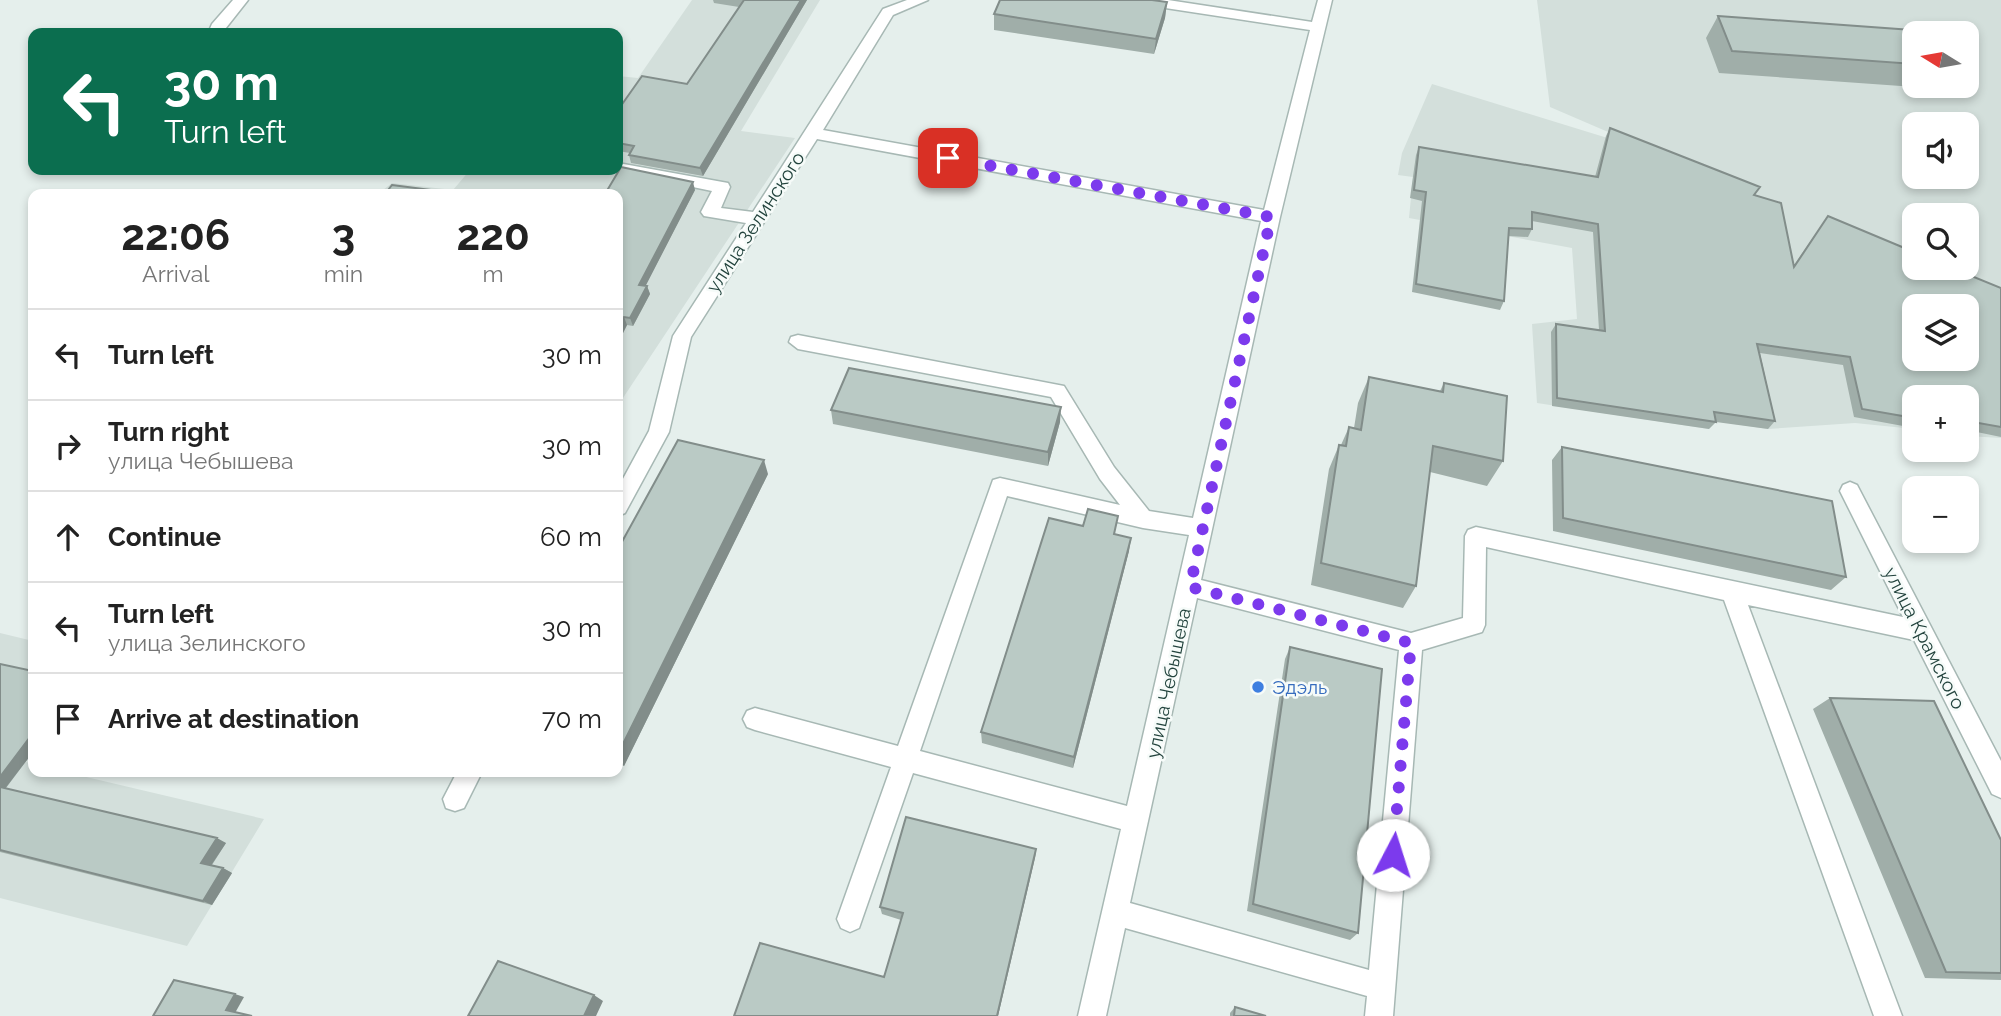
<!DOCTYPE html>
<meta charset="utf-8">
<style>
body{margin:0;font-family:Raleway,sans-serif;background:#f2f2f2;color:#222;height:100vh;display:flex;flex-direction:column;font-size:26px;white-space:nowrap}
*{box-sizing:border-box;margin:0}
p{font-size:23px;color:#767676}
.icon{flex:none;width:38px;height:38px;fill:none;stroke:currentColor;stroke-width:2;stroke-linecap:round;stroke-linejoin:round}
.map{position:relative;flex:1;overflow:hidden}
.side{position:absolute;left:28px;top:189px;width:595px;height:588px;display:flex;flex-direction:column;background:#fff;border-radius:14px;box-shadow:0 4px 10px #0003}
.side>*{flex:none}
.top-card{position:absolute;left:28px;top:28px;width:595px;height:147px;border-radius:14px;box-shadow:0 4px 10px #0003;background:#0b6e4f;color:#fff;overflow:hidden}
.needle{width:46px;rotate:281deg}
.controls{position:absolute;left:1902px;top:21px;display:grid;gap:14px}
.controls a{display:grid;place-items:center;width:77px;height:77px;border-radius:14px;background:#fff;box-shadow:0 4px 10px #0003;font-size:35px}
.pin{position:absolute;display:grid;place-items:center;width:60px;height:60px;color:#fff;margin:-30px;border-radius:14px;box-shadow:0 4px 10px #0006}
.me{position:absolute;width:77px;margin:-38px;rotate:5deg;stroke-linejoin:round;filter:drop-shadow(0 0 5px #0008)}
.turn{display:flex;align-items:center;gap:24px;height:147px;padding:0 21px;font-size:32px}
.turn .icon{width:91px;height:91px;stroke-width:2.5}
.turn b{display:block;font-size:49px;line-height:60px}
.eta{display:flex;justify-content:space-evenly;align-items:center;height:119px;text-align:center}
.eta b{font-size:42px;font-weight:700;line-height:49px}
ul{padding:0;list-style:none}
li{display:flex;align-items:center;gap:21px;height:91px;padding:0 21px;border-top:2px solid #e0e0e0}
li div{flex:1}
li b{display:block;font-size:26px}
li em{font-style:normal}
.map>svg:first-child{display:block}
.built{fill:#d3dfdb;fill-rule:evenodd}
.lines{fill:none;stroke-linecap:round;stroke-linejoin:round}
.minor-casing{stroke:#a7b8b4;stroke-width:3}
.minor{fill:#fff;fill-rule:evenodd}
.wall{fill:#a0aea9}
.shaded-wall{fill:#828d8a}
.building{fill:#bacac5;stroke:#828d8a;stroke-width:2;fill-rule:evenodd}
.route{stroke:#7c3aed;stroke-width:12;stroke-dasharray:0 21.6}
.shop-dot{fill:#3f7fe0;stroke:#f6fbf9;stroke-width:2.5}
.labels{text-anchor:middle;dominant-baseline:central;stroke-width:5;stroke-linejoin:round;paint-order:stroke}
.street-label{font-size:19px;fill:#22433d;stroke:#f6fbf9}
.shop-label{font-size:19px;fill:#366cbe;stroke:#f6fbf9;text-anchor:start}
</style>
<div class="map">
<svg width="2001" height="1016" viewBox="0 0 2001 1016">
<rect width="100%" height="100%" fill="#e5efec"/>
<path class="built" d="M692,0H820L741,131L795,138L621,401H618V194H378L392,183L453,190L470,170H618V76L638,78Z
M1537,0H2001V438L1967,436V397H1914V429L1855,423L1768,429L1708,420L1709,429L1537,403L1532,324L1577,319L1572,248L1409,218L1413,177L1398,175L1402,153L1432,84L1614,140L1722,181L1550,107ZM1914,33H1967V86H1914ZM1914,124H1967V177H1914ZM1914,215H1967V268H1914ZM1914,306H1967V359H1914Z
M0,633L33,641V752L26,762L33,764V772H65L264,819L187,946L0,898Z"/>
<g class="lines">
<defs>
<path id="minor" d="M233,0H248L222,33H208L212,24Z
M907,0H928L893,15L823,130L1264,210L1310,30L1139,4L1132,0H1168L1312,22L1318,0H1332L1280,217L1201,580L1411,633L1463,618L1465,536L1468,530L1476,527L1903,617L1840,491L1843,485L1850,482L1857,485L2001,761V798L1992,794L1914,640L1748,605L1902,1016H1874L1724,600L1486,547L1485,625L1482,632L1422,650L1393,1016H1365L1367,996L1125,928L1106,1016H1078L1121,829L913,773L859,928L850,932L841,928L837,919L891,767L755,730L747,727L743,719L747,711L755,708L898,746L993,480L1000,478L1120,505L1100,479L1051,397L798,349L789,342L791,337L798,335L1064,386L1114,467L1149,511L1193,518L1261,221L817,139L691,337L669,432L625,513L618,516V488L649,431L673,336L746,223L704,216L701,212L712,191L611,170H618V163L728,183L730,187L721,208L753,212L883,9ZM1007,496L1143,528L1189,535L1127,806L920,751ZM1197,598L1399,650L1369,970L1130,903Z
M457,772H482L464,808L455,811L446,808L443,799Z"/>
</defs>
<use href="#minor" class="minor-casing"/>
<use href="#minor" class="minor"/>
</g>
<path class="wall" d="M713,0H807L703,176L631,163L629,155L630,153L618,151V110L687,84L739,7L714,3Z
M1167,2L1165,18L1154,54L994,30V14Z
M1718,16L1914,33V86H1931L1929,88L1719,73L1706,38Z
M1610,128L1760,187L1754,195L1794,265L1828,216L2001,288V437L1967,430V397H1914V428L1854,417L1843,365L1760,353L1775,421L1768,429L1716,422L1709,429L1552,406L1551,332L1556,324L1599,330L1593,232L1532,221V229L1528,237L1508,236L1504,301L1500,310L1412,292L1422,201L1410,198L1416,155L1419,147L1595,177L1606,136Z
M695,190L645,286H647L650,294L633,326L627,325L618,343V194Z
M1369,377L1440,391L1444,383L1503,461L1487,486L1430,472L1416,586L1403,608L1311,585L1329,469L1339,445H1341L1349,427L1354,428L1358,403Z
M831,410L1060,422L1048,466L833,424Z
M1562,447L1846,577L1831,590L1553,531L1552,460Z
M768,474L624,766L618,764V549Z
M1115,534L1129,551L1073,768L982,743L981,732Z
M1290,647L1358,933L1350,940L1247,911L1285,659Z
M0,664L33,671V752L6,788L226,843L212,865L223,868L232,873L212,905L0,852Z
M1830,698L2001,840V980L1925,978L1813,709Z
M1036,849L1035,858L884,977L901,920L882,914L880,907Z
M1235,1007L1266,1016H1230V1013Z"/>
<path class="shaded-wall" d="M801,0H807L703,176L700,168Z
M1167,2L1165,18L1154,54L1156,39Z
M693,182L695,190L642,293L639,285Z
M647,286L650,294L633,326L630,318Z
M624,317L627,325L618,343V329Z
M1061,407L1060,422L1048,466V452Z
M764,460L768,474L624,766L618,758V754Z
M1131,538L1129,551L1073,768L1074,757Z
M33,733V752L4,790L0,788V777Z
M217,838L226,843L210,867L201,863Z
M1036,849L1035,858L998,1016H997Z
M223,868L232,873L212,905L203,901Z
M235,994L244,997L235,1013L226,1010Z
M594,995L603,1001L596,1016H584Z"/>
<path class="building" d="M743,0H801L700,168L629,155L634,146L618,143V110L642,76L687,84L744,0Z
M1000,0H1152L1167,2L1156,39L994,14Z
M1718,16L1926,31L1928,33H1914V64L1732,51Z
M1610,128L1760,187L1754,195L1781,203L1794,267L1828,216L1914,252V268H1952L2001,288V427L1967,421V397H1914V418L1862,409L1850,357L1757,344L1775,421L1714,412L1716,422L1557,398L1556,324L1605,331L1598,224L1532,212V229L1509,228L1504,301L1416,284L1426,192L1414,190L1419,147L1598,177ZM1914,306H1967V359H1914Z
M621,167L693,182L639,285L647,286L630,318L624,317L618,329V194H605Z
M392,185L462,194H385Z
M849,368L1061,407L1048,452L831,410Z
M1369,377L1443,392L1444,383L1507,396L1503,461L1433,446L1416,586L1321,563L1339,445L1346,446L1349,427L1361,430Z
M678,440L764,460L618,754V549Z
M1562,447L1832,501L1846,577L1563,518Z
M1088,509L1118,516L1114,534L1131,538L1074,757L981,732L1049,518L1083,526Z
M1290,647L1382,669L1358,933L1253,904Z
M0,664L33,671V733L0,777Z
M1830,698L1934,701L2001,840V973L1946,972Z
M0,787L217,838L201,863L223,868L203,901L0,850Z
M906,817L1036,849L997,1016H734L760,943L884,977L903,913L880,907Z
M498,961L594,995L584,1016H468Z
M174,980L235,994L226,1010L252,1016H153Z
M1235,1007L1266,1016H1234Z"/>
<g class="lines">
<path class="route" d="M948,158L1271,217L1190,587L1411,643L1393,855"/>
</g>
<circle class="shop-dot" cx="1258" cy="687" r="7"/>
<g class="labels">
<g class="street-label">
<text transform="translate(755 222) rotate(-57)">улица Зелинского</text>
<text transform="translate(1925 638) rotate(63)">улица Крамского</text>
<text transform="translate(1168 683) rotate(-78)">улица Чебышева</text>
</g>
<g class="shop-label">
<text x="1272" y="687">Эдэль</text>
</g>
</g>
</svg>
<div class="controls">
<a><svg class="needle" viewBox="-14 -14 28 28"><path d="M0-13l5 13h-10z" fill="#e53935"/><path d="M0 13l5-13h-10z" fill="#767676"/></svg></a>
<a><svg class="icon" aria-label="sound" viewBox="0 0 24 24"><path d="M4 9h4l5-4v14l-5-4H4zM17 9q2 3 0 6"/></svg></a>
<a><svg class="icon" aria-label="search" viewBox="0 0 24 24"><circle cx="10" cy="10" r="6"/><path d="M15 15l6 6"/></svg></a>
<a><svg class="icon" aria-label="layers" viewBox="0 0 24 24"><path d="M12 4l9 5-9 5-9-5zM3 14l9 5 9-5"/></svg></a>
<a>+</a>
<a>−</a>
</div>
<div class="pin" style="left:948px;top:158px;background:#d93025"><svg class="icon" aria-label="arrive" viewBox="0 0 24 24"><path d="M6 21V4h12l-3 4 3 4H6"/></svg></div>
<svg class="me" style="left:1393px;top:855px" viewBox="-20 -20 40 40"><circle r="19" fill="#fff"/><path d="M0-13L10 11 0 6-10 11z" fill="#7c3aed"/></svg>
<div class="top-card">
<div class="turn"><svg class="icon" aria-label="left" viewBox="0 0 24 24"><path d="M17 20v-9H6M10 6l-5 5 5 5"/></svg><div><b>30 m</b>Turn left</div></div>
</div>
<section class="side">
<div class="eta">
<div><b>22:06</b><p>Arrival</p></div>
<div><b>3</b><p>min</p></div>
<div><b>220</b><p>m</p></div>
</div>
<ul>
<li><svg class="icon" aria-label="left" viewBox="0 0 24 24"><path d="M17 20v-9H6M10 6l-5 5 5 5"/></svg><div><b>Turn left</b></div><em>30 m</em></li>
<li><svg class="icon" aria-label="right" viewBox="0 0 24 24"><path d="M7 20v-9h11M14 6l5 5-5 5"/></svg><div><b>Turn right</b><p>улица Чебышева</p></div><em>30 m</em></li>
<li><svg class="icon" aria-label="ahead" viewBox="0 0 24 24"><path d="M12 20V5M6 11l6-6 6 6"/></svg><div><b>Continue</b></div><em>60 m</em></li>
<li><svg class="icon" aria-label="left" viewBox="0 0 24 24"><path d="M17 20v-9H6M10 6l-5 5 5 5"/></svg><div><b>Turn left</b><p>улица Зелинского</p></div><em>30 m</em></li>
<li><svg class="icon" aria-label="arrive" viewBox="0 0 24 24"><path d="M6 21V4h12l-3 4 3 4H6"/></svg><div><b>Arrive at destination</b></div><em>70 m</em></li>
</ul>
</section>
</div>
